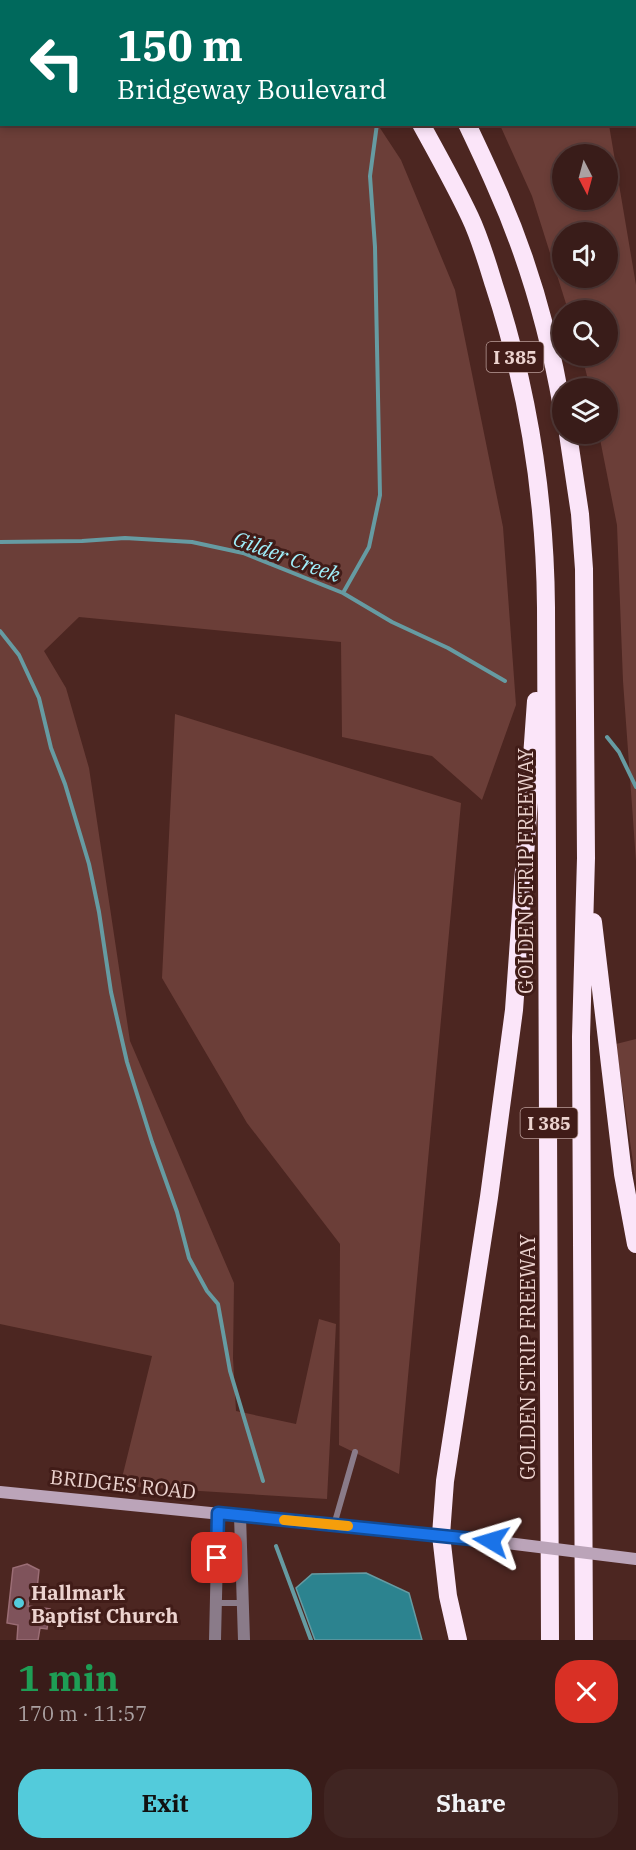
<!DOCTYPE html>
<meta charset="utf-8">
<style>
body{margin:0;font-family:"IBM Plex Serif",serif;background:#402522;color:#f1f3f6;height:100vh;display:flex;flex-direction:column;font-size:22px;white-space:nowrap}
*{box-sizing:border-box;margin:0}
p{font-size:20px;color:#aba1a2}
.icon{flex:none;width:33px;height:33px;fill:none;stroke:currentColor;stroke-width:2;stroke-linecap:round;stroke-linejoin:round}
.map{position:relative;height:1640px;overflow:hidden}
.sheet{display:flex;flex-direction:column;background:#391c19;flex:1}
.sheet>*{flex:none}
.top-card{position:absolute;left:0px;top:0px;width:636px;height:126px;box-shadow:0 3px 9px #0003,0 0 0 2px #533a38;background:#00695c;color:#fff;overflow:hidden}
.needle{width:39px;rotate:174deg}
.controls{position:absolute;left:552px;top:144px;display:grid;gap:12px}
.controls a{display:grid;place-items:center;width:66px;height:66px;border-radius:50%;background:#391c19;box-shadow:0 3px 9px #0003,0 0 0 2px #533a38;font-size:30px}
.pin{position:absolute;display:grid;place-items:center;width:51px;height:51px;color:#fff;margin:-26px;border-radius:12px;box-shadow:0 3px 9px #0006}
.me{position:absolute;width:66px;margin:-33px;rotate:277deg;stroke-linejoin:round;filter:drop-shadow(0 0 4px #0008)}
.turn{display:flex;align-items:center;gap:21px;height:126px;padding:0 18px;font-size:27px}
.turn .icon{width:78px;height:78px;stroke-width:2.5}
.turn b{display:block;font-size:42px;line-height:51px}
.round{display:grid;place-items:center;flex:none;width:63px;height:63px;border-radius:24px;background:#402522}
.head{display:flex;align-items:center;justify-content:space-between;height:102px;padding:0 18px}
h1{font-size:36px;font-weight:700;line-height:45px;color:#1e9e55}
.button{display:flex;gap:12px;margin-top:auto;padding:12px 18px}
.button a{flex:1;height:69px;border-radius:24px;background:#53cbdb;color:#111;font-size:24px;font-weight:700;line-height:69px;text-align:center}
.button a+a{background:#402522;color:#f1f3f6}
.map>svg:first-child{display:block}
.green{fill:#6b3e38;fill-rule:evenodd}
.water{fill:#2c838f;stroke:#669ba2;stroke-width:1.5}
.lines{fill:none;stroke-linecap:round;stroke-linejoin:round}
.stream{stroke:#669ba2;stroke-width:4}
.building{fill:#7f535b;stroke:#9b6d75;stroke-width:1.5}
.service{stroke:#8a7b89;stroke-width:6}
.minor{stroke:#8a7b89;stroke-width:12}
.secondary{stroke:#bba4b9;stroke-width:12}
.motorway{stroke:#fbe5f9;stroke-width:18}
.secondary-bridge{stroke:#bba4b9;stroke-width:12}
.route-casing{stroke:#114b97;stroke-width:15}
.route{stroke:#1a73e8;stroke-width:10}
.slow{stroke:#f59e0b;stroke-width:10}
.poi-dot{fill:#53cbdb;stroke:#411c18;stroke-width:2}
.labels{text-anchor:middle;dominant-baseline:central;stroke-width:6;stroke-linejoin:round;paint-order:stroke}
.shield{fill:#411c18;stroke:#b99c98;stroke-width:1.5}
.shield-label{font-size:18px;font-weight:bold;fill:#ecd3cf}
.street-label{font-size:20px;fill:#ecd3cf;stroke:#411c18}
.poi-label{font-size:20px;font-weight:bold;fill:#ecd3cf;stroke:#411c18;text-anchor:start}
.water-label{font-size:21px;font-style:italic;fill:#a0f0fc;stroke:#411c18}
</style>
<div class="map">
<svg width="636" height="1640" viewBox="0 0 636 1640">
<rect width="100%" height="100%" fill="#4c2621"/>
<path class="green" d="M0,0H293L294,1L2,2V124L378,125L401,160L455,290L503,527L516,705L482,800L432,756L342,737L341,642L79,617L44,651L66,688L89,768L130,1041L234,1283L233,1358L236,1411L296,1424L319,1319L336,1324L327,1499L120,1486L152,1356L0,1324Z
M500,125H609L636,285V861L623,681L617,525L599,434H608V388H590L582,356H608V310H568L532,196ZM562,154H608V200H562ZM608,232V278H562V232Z
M175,714L461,803L399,1474L339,1445L340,1244L247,1123L162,978Z
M636,1039V1183L616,1044Z"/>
<path class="water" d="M366,1573L409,1593L422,1640H315L296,1588L312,1574Z"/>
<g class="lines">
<path class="stream" d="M0,542L82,541L125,538L192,542L243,553L343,593L392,622L448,648L505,681
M343,593L369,547L380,495L375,247L370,176L377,124
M0,631L19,655L39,698L51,748L65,784L89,864L99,912L111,992L127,1062L152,1142L177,1212L189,1258L207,1291L218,1304L230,1371L263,1481
M607,737L619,752L636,787
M276,1546L311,1640"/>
</g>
<path class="building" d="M27,1564L39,1570L36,1599L29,1600L28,1606L50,1609L47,1629L40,1628L38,1640H17L18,1625L7,1623L13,1568Z"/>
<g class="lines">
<path class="service" d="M499,0L500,2
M334,1525L355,1452
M216,1603H243"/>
<path class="minor" d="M240,1516L244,1640
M215,1640L218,1513"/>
<path class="secondary" d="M0,1492L491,1541"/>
<path class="motorway" d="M342,0L343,2
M393,0L394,2
M421,124C438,155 455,185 470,217C480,238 487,262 494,285C528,389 545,497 546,607L550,1640
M467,124C477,145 487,166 496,187C527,256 549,333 562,407
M568,434L580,514L584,569L586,858L581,1037L584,1640
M593,922L623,1174L636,1244
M458,1640L448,1596L441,1535L445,1481L489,1197L514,1010L536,701"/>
<path class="secondary-bridge" d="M491,1541L636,1559"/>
</g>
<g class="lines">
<defs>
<path id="route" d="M217,1558L218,1513L491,1541"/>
</defs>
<use href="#route" class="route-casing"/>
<use href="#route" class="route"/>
<path class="slow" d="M284,1520L348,1526"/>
</g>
<circle class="poi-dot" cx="19" cy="1603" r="6"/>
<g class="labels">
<g class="shield">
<rect x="486.5" y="342" width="57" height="30" rx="4.5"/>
<rect x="520.5" y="1108" width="57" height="30" rx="4.5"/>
</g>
<g class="shield-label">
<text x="515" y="357">I 385</text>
<text x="549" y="1123">I 385</text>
</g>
<g class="street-label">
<text transform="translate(525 871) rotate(-90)">GOLDEN STRIP FREEWAY</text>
<text transform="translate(527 1357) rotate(-90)">GOLDEN STRIP FREEWAY</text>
<text transform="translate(123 1484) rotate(6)">BRIDGES ROAD</text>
</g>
<g class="poi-label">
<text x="31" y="1592">Hallmark<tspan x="31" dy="23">Baptist Church</tspan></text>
</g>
<g class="water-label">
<text transform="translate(287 556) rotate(20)">Gilder Creek</text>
</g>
</g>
</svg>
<div class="controls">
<a><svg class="needle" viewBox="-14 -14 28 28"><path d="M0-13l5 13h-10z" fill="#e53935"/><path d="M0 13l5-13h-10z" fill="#aba1a2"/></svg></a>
<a><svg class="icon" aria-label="sound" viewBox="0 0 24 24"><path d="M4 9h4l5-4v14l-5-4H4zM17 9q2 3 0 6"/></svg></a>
<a><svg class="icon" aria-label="search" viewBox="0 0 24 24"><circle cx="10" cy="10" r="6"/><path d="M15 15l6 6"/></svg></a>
<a><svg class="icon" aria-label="layers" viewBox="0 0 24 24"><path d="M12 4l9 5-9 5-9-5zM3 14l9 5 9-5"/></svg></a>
</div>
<div class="pin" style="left:217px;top:1558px;background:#d93025"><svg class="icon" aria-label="arrive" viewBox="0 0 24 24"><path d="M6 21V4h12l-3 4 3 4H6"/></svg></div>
<svg class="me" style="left:491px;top:1541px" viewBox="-20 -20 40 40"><path d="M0-17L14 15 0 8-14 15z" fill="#1a73e8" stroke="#fff" stroke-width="4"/></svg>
<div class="top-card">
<div class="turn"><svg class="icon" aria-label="left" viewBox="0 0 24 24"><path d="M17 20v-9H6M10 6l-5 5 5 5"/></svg><div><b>150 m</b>Bridgeway Boulevard</div></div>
</div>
</div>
<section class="sheet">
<div class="head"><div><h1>1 min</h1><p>170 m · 11:57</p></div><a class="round" style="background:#d93025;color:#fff"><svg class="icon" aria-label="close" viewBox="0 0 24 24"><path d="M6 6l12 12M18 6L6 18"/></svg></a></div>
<div class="button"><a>Exit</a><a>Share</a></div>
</section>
